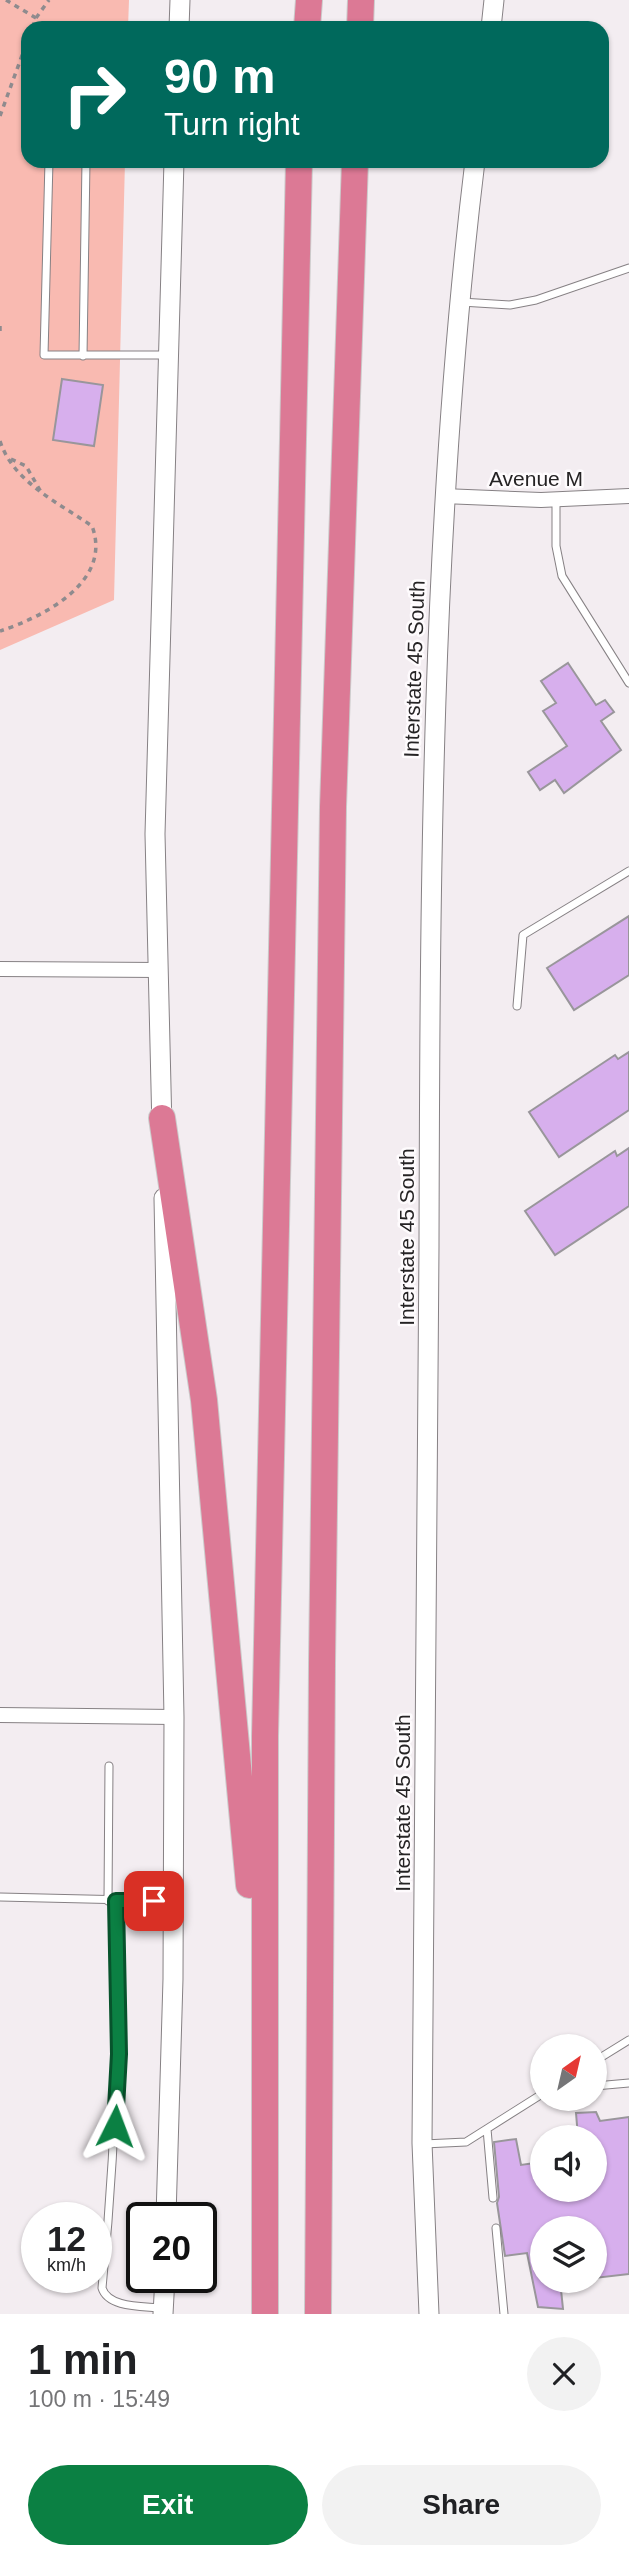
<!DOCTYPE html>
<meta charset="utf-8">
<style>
body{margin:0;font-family:Helvetica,sans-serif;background:#f2f2f2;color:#202124;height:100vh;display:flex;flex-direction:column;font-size:26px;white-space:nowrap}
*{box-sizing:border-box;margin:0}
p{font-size:23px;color:#757577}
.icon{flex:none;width:38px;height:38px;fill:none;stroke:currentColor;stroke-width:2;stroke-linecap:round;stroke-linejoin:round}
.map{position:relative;height:2314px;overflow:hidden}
.side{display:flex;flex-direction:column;background:#fff;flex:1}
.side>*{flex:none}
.top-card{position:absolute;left:21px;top:21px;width:588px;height:147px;border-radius:21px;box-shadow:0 2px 5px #0004;background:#00695c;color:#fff;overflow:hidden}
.needle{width:46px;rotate:34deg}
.buttons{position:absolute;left:530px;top:2034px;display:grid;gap:14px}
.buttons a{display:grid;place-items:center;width:77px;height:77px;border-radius:50%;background:#fff;box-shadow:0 2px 5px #0004;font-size:35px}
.speed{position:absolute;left:21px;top:2202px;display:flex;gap:14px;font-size:35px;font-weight:700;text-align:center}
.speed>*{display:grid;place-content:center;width:91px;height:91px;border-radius:50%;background:#fff;box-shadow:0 2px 5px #0004;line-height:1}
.speed small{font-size:18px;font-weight:400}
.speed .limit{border:4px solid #111;border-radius:10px;background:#fff;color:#111}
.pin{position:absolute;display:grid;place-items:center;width:60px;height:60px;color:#fff;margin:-30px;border-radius:14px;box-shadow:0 4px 10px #0006}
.me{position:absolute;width:77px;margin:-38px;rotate:3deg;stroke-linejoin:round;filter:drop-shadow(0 0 5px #0008)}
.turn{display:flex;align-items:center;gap:24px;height:147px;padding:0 28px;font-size:32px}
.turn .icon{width:91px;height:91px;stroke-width:2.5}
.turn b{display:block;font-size:49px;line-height:60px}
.round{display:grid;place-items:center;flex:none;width:74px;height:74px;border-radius:37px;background:#f2f2f2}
.head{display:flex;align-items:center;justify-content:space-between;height:119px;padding:0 28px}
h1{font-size:42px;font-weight:600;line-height:52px}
.cta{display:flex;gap:14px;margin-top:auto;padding:14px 28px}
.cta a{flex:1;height:80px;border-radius:42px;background:#0b8043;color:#fff;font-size:28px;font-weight:600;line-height:80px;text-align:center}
.cta a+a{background:#f2f2f2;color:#202124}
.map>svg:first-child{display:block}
.green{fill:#f9bab1}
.building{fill:#d7afed;stroke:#99969b;stroke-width:2}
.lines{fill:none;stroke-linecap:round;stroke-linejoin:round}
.service-casing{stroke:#868184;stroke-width:9}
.minor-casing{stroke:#868184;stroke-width:16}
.secondary-casing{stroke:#868184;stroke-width:21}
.motorway-casing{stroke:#cbcaca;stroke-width:28}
.path{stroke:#8f8b8e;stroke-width:3.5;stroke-dasharray:5 5;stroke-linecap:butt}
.service{stroke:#fff;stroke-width:7}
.minor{stroke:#fff;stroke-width:14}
.secondary{stroke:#fff;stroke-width:19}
.motorway{stroke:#dc7995;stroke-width:26}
.route-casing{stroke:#07532c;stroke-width:18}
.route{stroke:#0b8043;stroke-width:12}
.labels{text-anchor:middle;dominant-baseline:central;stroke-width:5;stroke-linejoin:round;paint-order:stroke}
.street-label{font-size:21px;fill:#252324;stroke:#fefbfd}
</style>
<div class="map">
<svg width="629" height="2314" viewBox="0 0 629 2314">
<rect width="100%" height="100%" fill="#f3edf1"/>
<path class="green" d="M0,0H129L128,28H28V161H125L114,600L0,650Z"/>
<path class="building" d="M62,379L103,385L94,446L53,440Z
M568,663L596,705L605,700L614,712L601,721L621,750L564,793L555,780L540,790L528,772L567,746L543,711L556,703L541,681Z
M629,916V975L574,1010L547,968Z
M629,1052V1110L559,1157L529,1112L615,1055L618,1059Z
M629,1148V1206L555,1255L525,1211L615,1151L617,1156Z
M596,2112L600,2121L629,2117V2274L595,2278V2228H542V2280H560L563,2309L538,2307L527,2253L505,2256L497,2203L499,2197L494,2142L516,2139L521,2165L542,2162V2189H595V2137H578L576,2113Z"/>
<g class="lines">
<defs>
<path id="service" d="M49,161L44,355H167
M461,302L510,305L536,300L629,268
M83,356L86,161
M556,500V546L562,576L629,683
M517,1006L523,935L629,871
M0,1897L172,1901
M108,1901L109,1766
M116,1901C120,2031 115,2159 102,2288C108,2308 143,2306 160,2308
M595,2061L629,2040
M595,2086L629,2083
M487,2129L493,2198
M424,2144L466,2142L542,2094
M496,2228L504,2314"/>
<path id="minor" d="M443,496L541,500L629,496
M0,969L160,970
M0,1715L174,1717"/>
<path id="secondary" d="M179,28L180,0
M491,28L494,0
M162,1129L155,834L174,161
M164,1198L174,1717L173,1979L166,2217
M163,2314L165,2277
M429,2314L422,2143C425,1844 428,1545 429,1246C430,883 431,521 475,161"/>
<path id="motorway" d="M307,28L309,0
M360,28L361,0
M162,1118L204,1400L249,1885
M265,2314V1736L299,161
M318,2314L322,1664L333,807L355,161"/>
</defs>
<use href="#service" class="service-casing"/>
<use href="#minor" class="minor-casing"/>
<use href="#secondary" class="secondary-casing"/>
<use href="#motorway" class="motorway-casing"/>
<path class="path" d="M6,0L36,18L32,28
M36,18L49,0
M0,116L28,39
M0,326V336
M0,441C13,482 59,503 92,526C113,582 43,617 0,631
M11,459L26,466L41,492"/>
<use href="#service" class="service"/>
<use href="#minor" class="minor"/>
<use href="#secondary" class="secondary"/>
<use href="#motorway" class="motorway"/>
</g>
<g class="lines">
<defs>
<path id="route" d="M115,2126L119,2054L116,1901H154"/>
</defs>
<use href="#route" class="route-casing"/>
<use href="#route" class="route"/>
</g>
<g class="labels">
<g class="street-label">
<text x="536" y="478">Avenue M</text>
<text transform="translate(414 669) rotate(-88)">Interstate 45 South</text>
<text transform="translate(406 1237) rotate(-90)">Interstate 45 South</text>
<text transform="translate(402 1803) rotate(-90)">Interstate 45 South</text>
</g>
</g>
</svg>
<div class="buttons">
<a><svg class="needle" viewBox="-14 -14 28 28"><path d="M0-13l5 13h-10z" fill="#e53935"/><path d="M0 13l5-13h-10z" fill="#757577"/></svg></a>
<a><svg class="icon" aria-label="sound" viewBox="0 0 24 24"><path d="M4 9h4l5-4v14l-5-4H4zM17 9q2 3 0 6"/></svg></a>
<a><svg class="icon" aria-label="layers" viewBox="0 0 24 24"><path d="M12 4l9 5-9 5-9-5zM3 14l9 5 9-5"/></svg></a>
</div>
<div class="speed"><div>12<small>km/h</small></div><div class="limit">20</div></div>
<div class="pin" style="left:154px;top:1901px;background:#d93025"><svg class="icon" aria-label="arrive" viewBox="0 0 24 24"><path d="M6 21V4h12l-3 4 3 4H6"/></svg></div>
<svg class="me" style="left:115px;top:2126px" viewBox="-20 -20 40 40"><path d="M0-17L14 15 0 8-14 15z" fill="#0b8043" stroke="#fff" stroke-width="4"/></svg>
<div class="top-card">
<div class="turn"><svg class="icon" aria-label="right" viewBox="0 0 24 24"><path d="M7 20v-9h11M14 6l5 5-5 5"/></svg><div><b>90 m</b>Turn right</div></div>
</div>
</div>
<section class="side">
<div class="head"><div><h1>1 min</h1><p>100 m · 15:49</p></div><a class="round"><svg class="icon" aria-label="close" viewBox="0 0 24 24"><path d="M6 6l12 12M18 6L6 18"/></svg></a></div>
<div class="cta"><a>Exit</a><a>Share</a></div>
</section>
